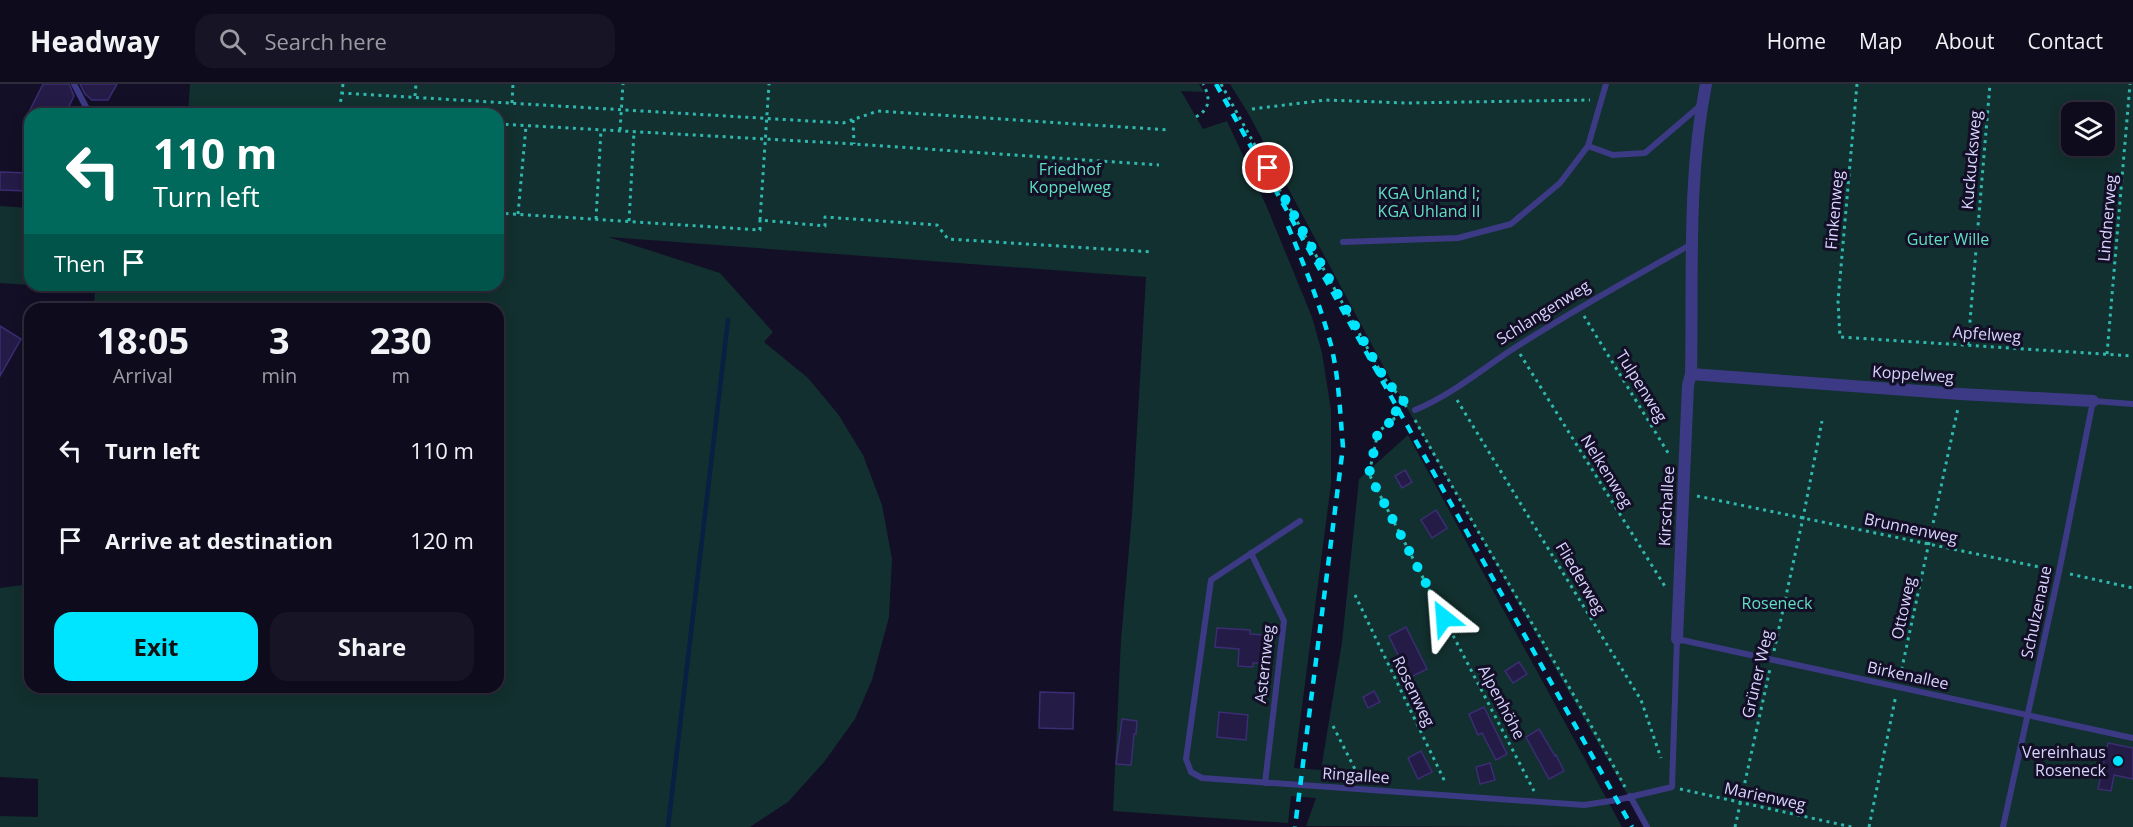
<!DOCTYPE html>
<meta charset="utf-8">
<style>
body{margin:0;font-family:"Open Sans",sans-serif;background:#171425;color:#f1f3f6;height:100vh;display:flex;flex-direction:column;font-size:22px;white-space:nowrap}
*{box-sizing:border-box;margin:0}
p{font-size:20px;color:#9b9ba3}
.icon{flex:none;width:33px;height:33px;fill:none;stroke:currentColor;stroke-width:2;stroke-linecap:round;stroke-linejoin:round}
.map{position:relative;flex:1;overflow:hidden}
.details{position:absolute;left:24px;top:219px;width:480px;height:390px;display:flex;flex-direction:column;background:#0e0b1c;border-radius:18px;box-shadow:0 3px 15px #0003,0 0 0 2px #2e2b3b}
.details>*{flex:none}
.guide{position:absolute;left:24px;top:24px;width:480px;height:183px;border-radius:18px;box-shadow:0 3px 15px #0003,0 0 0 2px #2e2b3b;background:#00695c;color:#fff;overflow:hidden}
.buttons{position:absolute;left:2061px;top:18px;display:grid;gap:12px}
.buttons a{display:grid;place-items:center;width:54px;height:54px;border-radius:12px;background:#0e0b1c;box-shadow:0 3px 15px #0003,0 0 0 2px #2e2b3b;font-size:30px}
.pin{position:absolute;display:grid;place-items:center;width:51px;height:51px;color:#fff;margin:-26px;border:3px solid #fff;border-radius:50%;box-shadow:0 2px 6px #0007}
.me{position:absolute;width:66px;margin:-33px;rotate:332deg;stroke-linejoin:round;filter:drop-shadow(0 0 4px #0008)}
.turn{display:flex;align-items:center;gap:21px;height:126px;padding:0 30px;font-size:27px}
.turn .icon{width:78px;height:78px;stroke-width:2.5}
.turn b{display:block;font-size:42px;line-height:51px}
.then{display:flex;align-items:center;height:57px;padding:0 30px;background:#0003;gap:12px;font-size:22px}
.eta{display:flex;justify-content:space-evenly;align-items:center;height:102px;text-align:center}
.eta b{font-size:36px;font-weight:700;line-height:42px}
.button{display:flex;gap:12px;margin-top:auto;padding:12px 30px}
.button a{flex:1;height:69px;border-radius:18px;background:#00e5ff;color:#111;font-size:24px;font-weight:700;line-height:69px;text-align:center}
.button a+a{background:#171425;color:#f1f3f6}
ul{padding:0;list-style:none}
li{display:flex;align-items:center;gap:18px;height:90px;padding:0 30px}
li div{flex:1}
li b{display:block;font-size:22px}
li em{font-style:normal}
header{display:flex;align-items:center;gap:36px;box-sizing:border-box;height:84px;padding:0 30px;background:#0e0b1c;border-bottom:2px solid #2e2b3b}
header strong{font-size:28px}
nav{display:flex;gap:33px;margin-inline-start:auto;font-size:21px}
.search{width:420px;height:54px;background:#171425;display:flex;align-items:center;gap:15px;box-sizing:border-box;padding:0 21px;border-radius:18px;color:#9b9ba3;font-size:22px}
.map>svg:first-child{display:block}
.green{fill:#12302f;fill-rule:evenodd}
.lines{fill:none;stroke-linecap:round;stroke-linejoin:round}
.stream{stroke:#0a1f44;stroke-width:4.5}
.building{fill:#241b47;stroke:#3b2d73;stroke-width:1.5}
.path{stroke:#2fb8b0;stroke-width:3;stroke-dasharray:3 4.5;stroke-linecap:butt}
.service{stroke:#3d3a85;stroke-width:6}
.minor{stroke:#3d3a85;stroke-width:12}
.rail{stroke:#00e5ff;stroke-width:4.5;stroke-dasharray:9 8;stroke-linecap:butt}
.route{stroke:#00e5ff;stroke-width:10;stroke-dasharray:0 18}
.poi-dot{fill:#00e5ff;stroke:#130f26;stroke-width:2}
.labels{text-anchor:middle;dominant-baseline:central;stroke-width:6;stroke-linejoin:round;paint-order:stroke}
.street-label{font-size:16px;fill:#d9d4ff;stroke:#130f26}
.park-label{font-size:16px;fill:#5fe0c0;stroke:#130f26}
.poi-label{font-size:16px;fill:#d9d4ff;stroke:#130f26;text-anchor:end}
</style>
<header>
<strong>Headway</strong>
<div class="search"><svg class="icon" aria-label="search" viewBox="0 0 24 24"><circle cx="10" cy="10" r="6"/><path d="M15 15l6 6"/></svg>Search here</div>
<nav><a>Home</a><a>Map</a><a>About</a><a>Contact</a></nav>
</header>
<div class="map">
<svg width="2133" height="743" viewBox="0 0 2133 743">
<rect width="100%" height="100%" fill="#130f26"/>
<path class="green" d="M190,0H1199L1204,8L1181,7L1203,45L1227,37L1266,121L1312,233L1322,269L1331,326V400L1294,684L1321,686L1342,558L1359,395L1408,351L1622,743L1306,742L1316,714L1291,712L1288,739L1113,727L1121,556L1132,430L1146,193L608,153L720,189L773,248L764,258L808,294L838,330L863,371L882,421L892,475L889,533L872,596L855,635L824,678L788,718L750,743H0V732L38,733V695L0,693V504L30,500V603H498V225H94L95,205L30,201H498V30H188Z
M1230,0H2133V743H1646L1387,289L1248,29ZM2072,28H2104V62H2072Z
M0,122L30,124V201L0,199Z"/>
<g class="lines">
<path class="stream" d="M668,743L728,236"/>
</g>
<path class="building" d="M43,0H69L74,12L65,30H28Z
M80,0H117L108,16H92L85,10Z
M0,88L29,89L28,107L0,106Z
M0,242L21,255L0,292Z
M1405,386L1412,398L1402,404L1395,392Z
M1436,426L1447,444L1432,454L1421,436Z
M1406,543L1427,585L1409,594L1389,552Z
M1217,544L1250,546V550L1265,551L1261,579H1253V583L1238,582L1239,565L1215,563Z
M1519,578L1527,590L1513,599L1505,587Z
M1374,607L1380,618L1368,624L1363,613Z
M1040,608L1074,609L1073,645L1039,644Z
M1484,623L1507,670L1496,676L1482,649L1478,651L1469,630Z
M1219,628L1248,631L1246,656L1217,653Z
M1122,635L1137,637L1136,650H1134L1131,681L1116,680Z
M1539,645L1555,672L1556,671L1564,687L1549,695L1526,653Z
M2108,659L2133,664V695L2114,691L2111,707L2098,705Z
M1421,667L1432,688L1418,695L1408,674Z
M1490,679L1495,696L1480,700L1476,683Z"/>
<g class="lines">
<path class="path" d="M343,0L339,29L348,30
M1221,0L1384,294L1407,321
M1857,0L1838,217L1840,253L2133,272
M341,9L843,39L878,27L1169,46
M415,12L416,0
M512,19L513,0
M1252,25L1326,16L1406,19L1590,16
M1196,33C1210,25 1211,14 1203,0
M853,36L854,60
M498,40L854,60L1159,81
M620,46L623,0
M498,129L760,146V136L825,142V133L937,141L948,155L1153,168
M518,130L526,42
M596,135L601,46
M760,136L769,0
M629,137L634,48
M1584,232L1670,372
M1968,261L1990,0
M1520,270L1666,504
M2107,270L2130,0
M1457,316L1641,616L1661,674
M1407,321L1391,330L1394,335L1378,348L1369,390L1534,707
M1415,336C1483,460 1558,579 1625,703
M1697,412L2049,485
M2070,490L2133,504
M1355,511L1446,700
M1774,567L1803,434L1822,337
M1900,593L1958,324
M1333,642L1360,695
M1680,705L1852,743
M1735,743L1770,585
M1869,743L1896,611"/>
<path class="service" d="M74,0L86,23L94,30
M1606,0L1588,62L1613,71L1645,69L1701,21
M1343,158L1458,154L1511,140L1560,99L1588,62
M1415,326C1452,311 1483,284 1516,263C1573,226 1632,194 1690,161
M1300,437L1211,496L1186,675L1191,688L1202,694L1584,721L1617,716L1672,703L1677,555L2133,654
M1251,469L1284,537L1265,699
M1630,712L1647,743
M2003,743L2059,488L2093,317L2133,320"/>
<path class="minor" d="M1691,290L1960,310L2093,317
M1677,555L1688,301L1691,290C1693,193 1687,96 1706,0"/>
<path class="rail" d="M1216,0L1632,743
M1288,142C1304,181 1320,220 1331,261C1339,294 1340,329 1343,363L1295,743"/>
</g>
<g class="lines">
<path class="route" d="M1268,84L1384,294L1407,321L1391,330L1394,335L1378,348L1369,390L1444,534"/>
</g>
<circle class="poi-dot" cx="2118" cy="677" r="6"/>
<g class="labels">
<g class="street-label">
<text transform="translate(1971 76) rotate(-85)">Kuckucksweg</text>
<text transform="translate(1834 126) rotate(-85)">Finkenweg</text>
<text transform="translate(2107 134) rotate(-85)">Lindnerweg</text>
<text transform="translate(1543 228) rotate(-32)">Schlangenweg</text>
<text transform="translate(1987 250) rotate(4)">Apfelweg</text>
<text transform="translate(1913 290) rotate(4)">Koppelweg</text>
<text transform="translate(1642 302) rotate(58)">Tulpenweg</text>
<text transform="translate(1607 387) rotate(58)">Nelkenweg</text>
<text transform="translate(1666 422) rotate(-87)">Kirschallee</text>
<text transform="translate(1911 444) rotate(12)">Brunnenweg</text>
<text transform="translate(1581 494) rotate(59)">Fliederweg</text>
<text transform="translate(1903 524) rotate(-78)">Ottoweg</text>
<text transform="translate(2036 528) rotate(-78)">Schulzenaue</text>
<text transform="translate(1264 580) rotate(-84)">Asternweg</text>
<text transform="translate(1757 590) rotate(-77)">Grüner Weg</text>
<text transform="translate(1908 591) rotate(12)">Birkenallee</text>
<text transform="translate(1414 607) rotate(64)">Rosenweg</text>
<text transform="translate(1502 618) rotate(62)">Alpenhöhe</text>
<text transform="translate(1356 691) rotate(4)">Ringallee</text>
<text transform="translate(1765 712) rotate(12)">Marienweg</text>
</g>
<g class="park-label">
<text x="1070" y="85">Friedhof<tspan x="1070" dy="18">Koppelweg</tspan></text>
<text x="1429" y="109">KGA Unland I;<tspan x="1429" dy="18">KGA Uhland II</tspan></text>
<text x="1948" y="155">Guter Wille</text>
<text x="1777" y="519">Roseneck</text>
</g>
<g class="poi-label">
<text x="2106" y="668">Vereinhaus<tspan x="2106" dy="18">Roseneck</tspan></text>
</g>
</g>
</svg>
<div class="buttons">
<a><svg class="icon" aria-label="layers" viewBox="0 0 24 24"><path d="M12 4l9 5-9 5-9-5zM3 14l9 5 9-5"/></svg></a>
</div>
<div class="pin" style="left:1268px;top:84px;background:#d93025"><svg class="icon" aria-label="arrive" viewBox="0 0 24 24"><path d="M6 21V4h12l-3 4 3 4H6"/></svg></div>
<svg class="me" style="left:1444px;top:534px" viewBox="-20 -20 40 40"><path d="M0-17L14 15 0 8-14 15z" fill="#00e5ff" stroke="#fff" stroke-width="4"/></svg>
<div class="guide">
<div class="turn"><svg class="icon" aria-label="left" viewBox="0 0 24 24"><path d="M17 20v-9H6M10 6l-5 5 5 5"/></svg><div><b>110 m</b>Turn left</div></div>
<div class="then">Then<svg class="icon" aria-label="arrive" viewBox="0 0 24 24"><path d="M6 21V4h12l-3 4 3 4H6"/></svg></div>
</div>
<section class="details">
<div class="eta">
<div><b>18:05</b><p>Arrival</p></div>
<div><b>3</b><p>min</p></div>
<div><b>230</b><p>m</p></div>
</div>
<ul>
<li><svg class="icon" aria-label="left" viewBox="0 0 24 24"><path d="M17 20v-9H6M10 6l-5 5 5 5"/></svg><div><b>Turn left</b></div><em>110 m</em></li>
<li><svg class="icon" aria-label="arrive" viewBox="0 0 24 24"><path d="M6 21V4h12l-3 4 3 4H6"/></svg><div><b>Arrive at destination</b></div><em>120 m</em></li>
</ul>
<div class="button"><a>Exit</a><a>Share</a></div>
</section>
</div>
